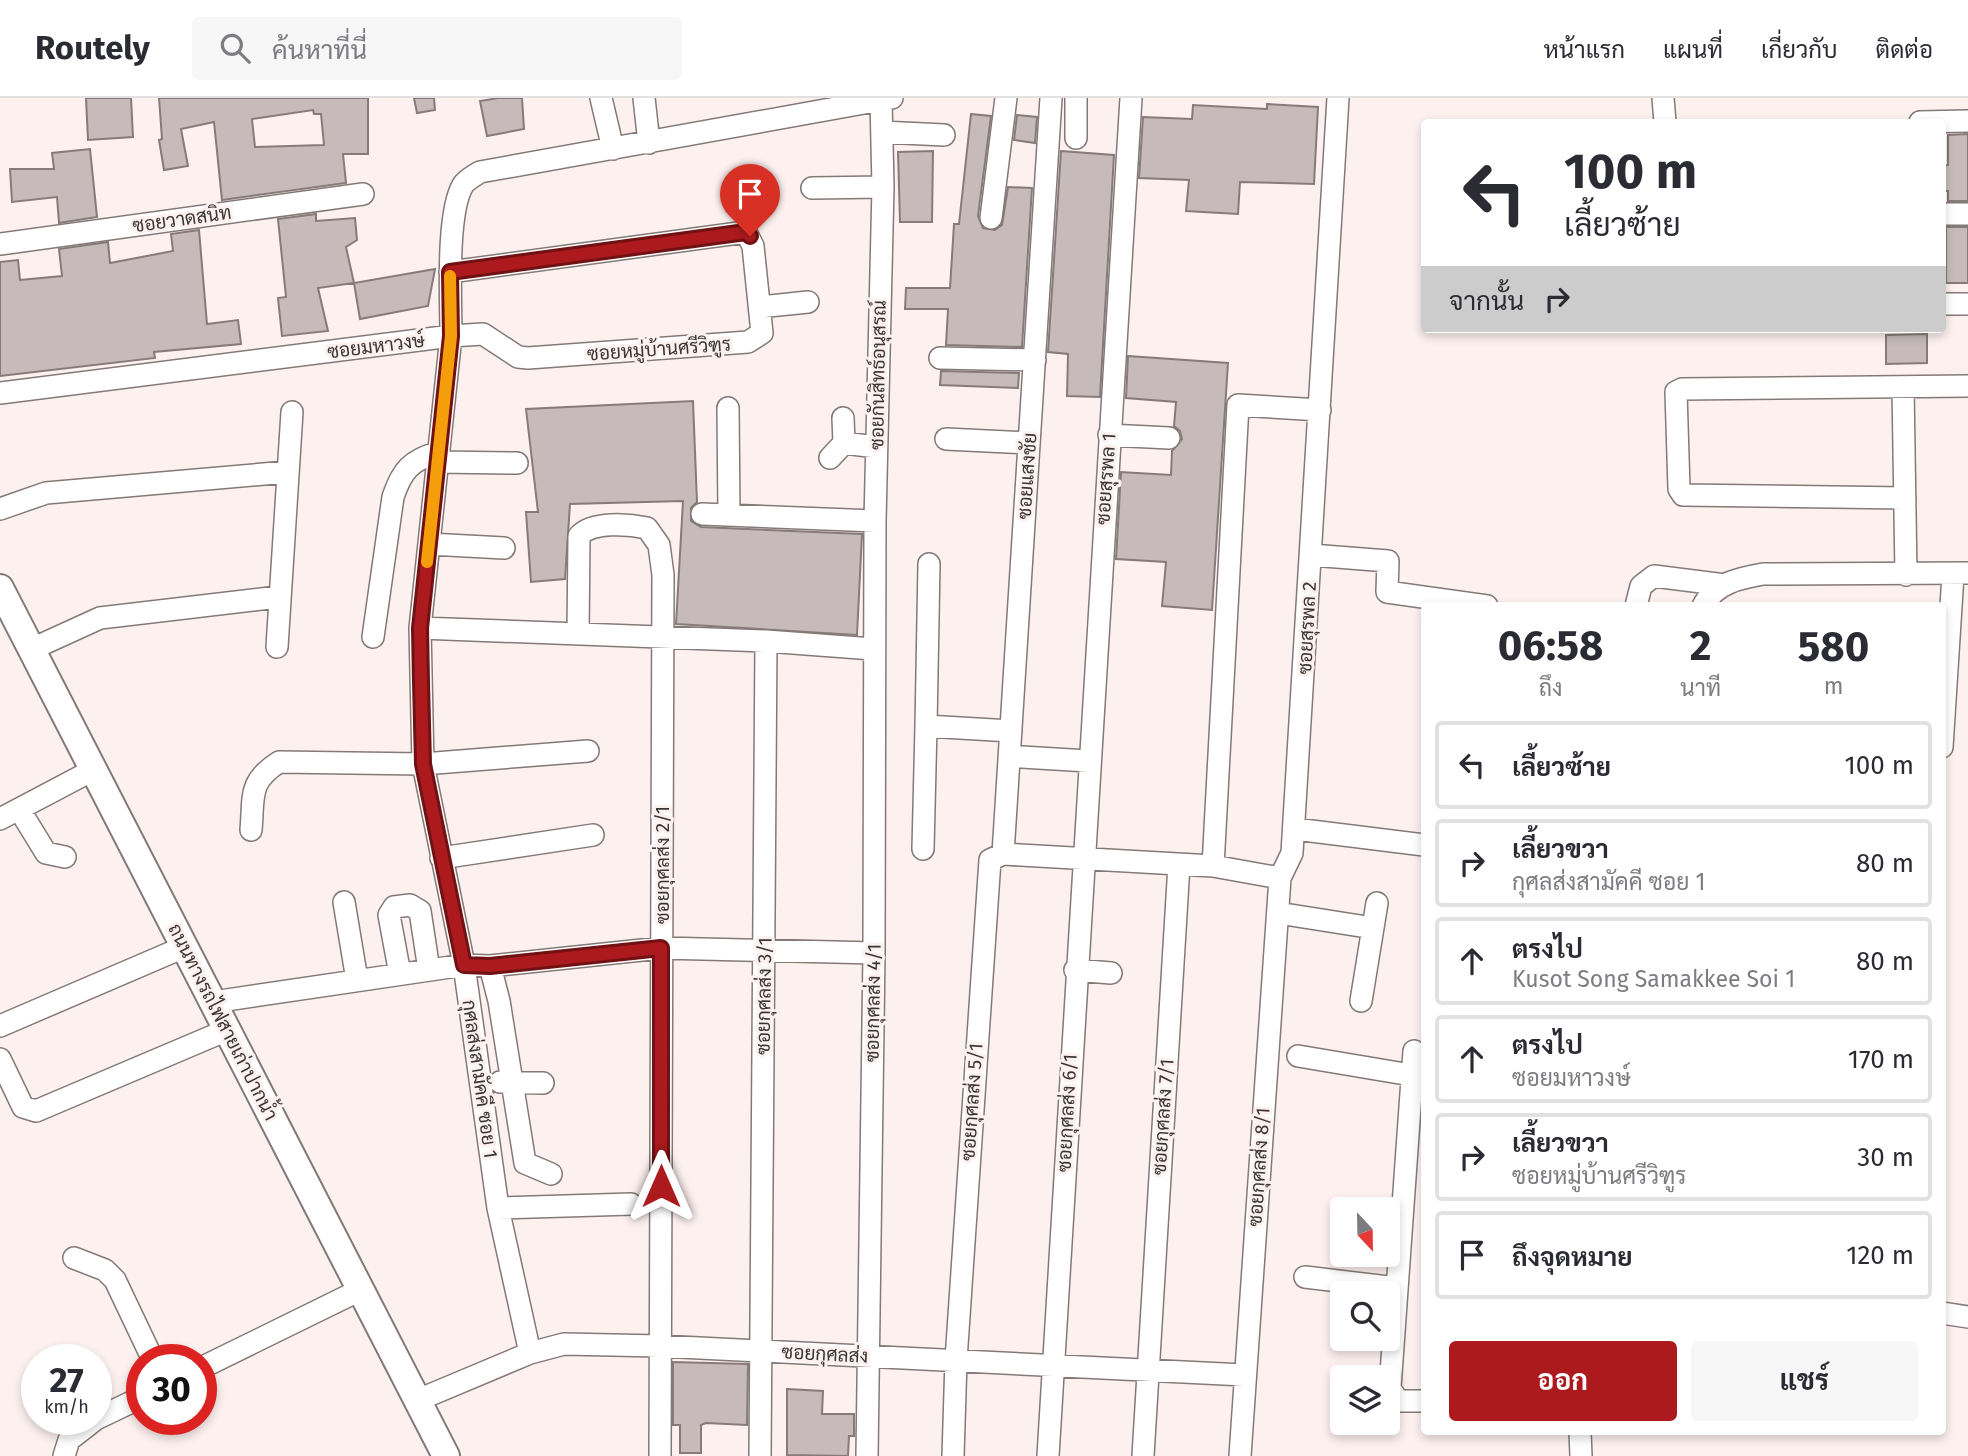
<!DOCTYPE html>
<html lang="th">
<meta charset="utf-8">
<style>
body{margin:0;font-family:"Fira Sans",Sarabun,sans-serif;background:#f7f7f7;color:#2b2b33;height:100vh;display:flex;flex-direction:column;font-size:26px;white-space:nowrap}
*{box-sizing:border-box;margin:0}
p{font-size:23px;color:#7c7c81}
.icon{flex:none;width:38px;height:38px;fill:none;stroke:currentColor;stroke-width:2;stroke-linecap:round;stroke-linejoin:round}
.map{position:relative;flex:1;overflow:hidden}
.drawer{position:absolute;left:1421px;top:504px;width:525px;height:833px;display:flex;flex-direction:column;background:#fff;border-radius:7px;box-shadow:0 4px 10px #0003}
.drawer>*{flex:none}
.hud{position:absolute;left:1421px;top:21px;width:525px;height:214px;border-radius:7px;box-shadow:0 4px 10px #0003;background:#fff;color:#2b2b33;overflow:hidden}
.needle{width:46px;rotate:158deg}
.controls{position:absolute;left:1330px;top:1099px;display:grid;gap:14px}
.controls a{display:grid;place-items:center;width:70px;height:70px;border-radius:7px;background:#fff;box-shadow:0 4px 10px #0003;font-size:35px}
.speed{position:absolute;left:21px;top:1246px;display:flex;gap:14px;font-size:35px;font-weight:700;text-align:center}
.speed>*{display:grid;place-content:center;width:91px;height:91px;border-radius:50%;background:#fff;box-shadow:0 4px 10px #0003;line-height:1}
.speed small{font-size:18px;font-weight:400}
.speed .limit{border:10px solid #d22;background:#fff;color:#111}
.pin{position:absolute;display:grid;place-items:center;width:60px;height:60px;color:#fff;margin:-72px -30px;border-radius:50% 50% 50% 0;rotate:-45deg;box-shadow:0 0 7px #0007}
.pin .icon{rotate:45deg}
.me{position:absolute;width:77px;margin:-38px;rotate:0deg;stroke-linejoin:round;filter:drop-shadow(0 0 5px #0008)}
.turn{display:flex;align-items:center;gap:24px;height:147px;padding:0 28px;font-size:32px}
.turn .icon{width:91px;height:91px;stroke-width:2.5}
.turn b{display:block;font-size:49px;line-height:60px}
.then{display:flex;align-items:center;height:66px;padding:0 28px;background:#0003;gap:14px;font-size:26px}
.eta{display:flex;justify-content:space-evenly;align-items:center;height:119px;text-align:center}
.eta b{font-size:42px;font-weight:700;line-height:49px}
.button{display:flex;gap:14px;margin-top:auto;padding:14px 28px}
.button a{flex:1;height:80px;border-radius:7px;background:#ac1a1d;color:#fff;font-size:28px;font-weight:700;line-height:80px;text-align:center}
.button a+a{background:#f7f7f7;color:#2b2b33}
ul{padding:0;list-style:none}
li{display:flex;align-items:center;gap:21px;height:88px;margin:0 14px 10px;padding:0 14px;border:4px solid #e1e1e2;border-radius:7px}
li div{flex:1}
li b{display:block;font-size:26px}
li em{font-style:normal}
header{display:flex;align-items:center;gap:42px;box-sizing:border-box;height:98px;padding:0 35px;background:#fff;border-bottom:2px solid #e1e1e2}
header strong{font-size:33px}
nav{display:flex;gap:38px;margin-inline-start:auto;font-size:24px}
.search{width:490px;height:63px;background:#f7f7f7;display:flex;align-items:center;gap:18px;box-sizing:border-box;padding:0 24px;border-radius:7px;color:#7c7c81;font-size:26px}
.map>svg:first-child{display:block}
.building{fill:#c6bbba;stroke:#867b7a;stroke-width:2;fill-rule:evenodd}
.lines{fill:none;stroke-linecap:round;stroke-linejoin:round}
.minor-casing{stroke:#837977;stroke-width:24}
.major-casing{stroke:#837977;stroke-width:30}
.minor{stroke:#fff;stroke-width:21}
.major{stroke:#fff;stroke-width:26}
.route-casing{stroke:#701113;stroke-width:18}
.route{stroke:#ac1a1d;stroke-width:12}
.slow{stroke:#f59e0b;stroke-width:12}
.labels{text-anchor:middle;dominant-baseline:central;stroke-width:6;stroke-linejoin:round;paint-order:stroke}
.street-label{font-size:19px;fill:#3b3636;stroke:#fdf1f0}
</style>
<header>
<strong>Routely</strong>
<div class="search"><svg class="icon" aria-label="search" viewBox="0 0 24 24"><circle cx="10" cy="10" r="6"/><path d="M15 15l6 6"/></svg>ค้นหาที่นี่</div>
<nav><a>หน้าแรก</a><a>แผนที่</a><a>เกี่ยวกับ</a><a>ติดต่อ</a></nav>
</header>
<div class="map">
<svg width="1968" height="1358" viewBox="0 0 1968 1358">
<rect width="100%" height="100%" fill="#fdf1f0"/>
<path class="building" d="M86,0H131L133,39L88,42Z
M159,0H368V56H343L346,85L222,102L214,24L181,31L188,68L164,72L159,42L162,41ZM313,12L314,16H321L324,47L255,49L252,21Z
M414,0H434L435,12L417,15Z
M498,0H522L524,31L487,38L480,3Z
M1267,6L1318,9L1314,86L1240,84L1238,116L1186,113L1189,82L1139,80L1143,19L1192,21L1193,7L1267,11Z
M971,16L991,18L978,118L983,130L995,132L1002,127L1008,89L1032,90L1022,249L946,247L948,211H905L906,190H950L954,126H959Z
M1017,17L1037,19L1035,45L1014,42Z
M1968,36V103H1948V93H1942V68L1948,67V37Z
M90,51L97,119L59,125L57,99L12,104L10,71H54L52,55Z
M933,53L932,124H900L898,54Z
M1061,53L1114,57L1100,299L1067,298L1068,256L1048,254Z
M316,116V123L355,120L357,142L346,149L354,185L318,190L328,233L282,238L278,200L286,199L278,121Z
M1946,129H1968V185H1946Z
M199,132L207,226L238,222L241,246L154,254L155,260L0,278V164L18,162L20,182L62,178L59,151L108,144L110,165L173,153L171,136Z
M435,171L428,208L360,221L354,185Z
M1927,236V265L1886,266V237Z
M1128,258L1228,265L1212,512L1162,508L1166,464L1116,461L1121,374L1171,377L1172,353L1182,341L1180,333L1174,328L1176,304L1126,300Z
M941,273L1019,275L1018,290L940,287Z
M693,303L697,404L691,410V423L701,429L862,436L857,537L676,526L683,403L570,406L565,481L531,484L526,414H538L526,311Z
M673,1264L748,1266L747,1327L706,1325L701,1327V1355H680V1327H673Z
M787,1291L823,1293L822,1316H854V1338H849L848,1358L787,1357Z"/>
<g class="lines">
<defs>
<path id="minor" d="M601,0L613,51
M644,0L649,45
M1076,0V40
M1663,0L1665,24
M1920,24L1968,23
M882,34L944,37
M812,90L883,89
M1942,116H1968
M991,120L1006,0
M0,146L363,96
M450,174L746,134L753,148L762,235L748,244L528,260L518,259L483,236L451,238L420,530L423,666L464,867L498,1110L530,1255
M1942,206H1968
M760,209L808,204
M940,260L1035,262
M1903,289L1906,477
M0,295L451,238C451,204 446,115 463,87C467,81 474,78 480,74L892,0
M728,310L729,417
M843,320L844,345
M1109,337L1169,340
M946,341L1029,345
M830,360L844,345L876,349
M438,364L517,365
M1905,400L1683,397L1679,391L1676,294L1682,291L1968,288
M0,411L46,395L287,374
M702,416L875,423
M429,446L504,450
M1311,457L1388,463L1387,494L1487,508
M929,466L926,628L1011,633
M1636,508L1641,488L1654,478L1725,487
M1703,508C1715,485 1740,480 1763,476L1968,475
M420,530L766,543L873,551
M578,536L579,438C592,423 629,426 647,430L659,447L663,477L660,1358
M373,539L393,399C402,372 411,362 439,354
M277,549L292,314
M32,551L100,520L278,499
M1942,649L1953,477
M1022,659L1088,663
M19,711L46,755L65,759
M0,721L93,672
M1295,731L1424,747
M251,732C254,698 248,684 279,664L423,666L588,653
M923,751L926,628
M1003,756L1051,0
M441,760L593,737
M1213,768L1238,307L1320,312
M344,804L357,882
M1278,815L1373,830
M490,868L499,903L525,1065L551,1076
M1075,872L1111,875
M400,876L389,817L394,809L410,807L420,813L429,872
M1361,903L1377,805
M213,904L464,867L490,868L661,850L874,855
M0,928L184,849
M1414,953L1390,1290L1398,1303H1424
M1298,958L1411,977
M0,961L23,1009L36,1013L227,932
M500,984L543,985
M498,1110L631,1106
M74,1160L105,1172L115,1182L153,1262
M1305,1179L1397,1190
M1942,1215L1968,1219
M201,1270L360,1192
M418,1302L530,1255L564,1246L660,1248L1244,1277
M96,1321L142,1299
M1580,1334L1581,1358
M64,1358L69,1342L96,1321
M760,1358L766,543
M867,1358L874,855L875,423L883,89L881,2
M953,1358L956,1262L990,762L1003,756L1213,768L1280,780L1292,755L1338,0
M1048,1358L1131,0
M1143,1358L1179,767
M1240,1358L1280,780"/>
<path id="major" d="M0,490L446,1358"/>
</defs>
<use href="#minor" class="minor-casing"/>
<use href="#major" class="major-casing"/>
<use href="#minor" class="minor"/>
<use href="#major" class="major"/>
</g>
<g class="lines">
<defs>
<path id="route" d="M661,1088V850L490,868L464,867L423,666L421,584L420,530L451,238L450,174L746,134L750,138"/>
</defs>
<use href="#route" class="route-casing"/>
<use href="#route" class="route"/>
<path class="slow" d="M427,464L451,238L450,178"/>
</g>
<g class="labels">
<g class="street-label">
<text transform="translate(182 121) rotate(-8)">ซอยวาดสนิท</text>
<text transform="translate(376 248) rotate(-7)">ซอยมหาวงษ์</text>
<text transform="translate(659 251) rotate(-4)">ซอยหมู่บ้านศรีวิฑูร</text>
<text transform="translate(878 277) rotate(-89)">ซอยกันสิทธ์อนุสรณ์</text>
<text transform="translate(1027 378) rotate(-86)">ซอยแสงชัย</text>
<text transform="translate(1106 381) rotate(-86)">ซอยสุรพล 1</text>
<text transform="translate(1307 530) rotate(-87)">ซอยสุรพล 2</text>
<text transform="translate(662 767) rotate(-90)">ซอยกุศลส่ง 2/1</text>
<text transform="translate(764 898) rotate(-89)">ซอยกุศลส่ง 3/1</text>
<text transform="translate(873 905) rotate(-89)">ซอยกุศลส่ง 4/1</text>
<text transform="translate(223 924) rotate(63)">ถนนทางรถไฟสายเก่าปากน้ำ</text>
<text transform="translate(480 981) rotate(82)">กุศลส่งสามัคคี ซอย 1</text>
<text transform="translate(972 1004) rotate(-86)">ซอยกุศลส่ง 5/1</text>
<text transform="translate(1067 1015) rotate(-87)">ซอยกุศลส่ง 6/1</text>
<text transform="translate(1163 1019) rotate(-86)">ซอยกุศลส่ง 7/1</text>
<text transform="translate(1259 1069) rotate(-86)">ซอยกุศลส่ง 8/1</text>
<text transform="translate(825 1256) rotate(3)">ซอยกุศลส่ง</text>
</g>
</g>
</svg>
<div class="controls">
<a><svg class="needle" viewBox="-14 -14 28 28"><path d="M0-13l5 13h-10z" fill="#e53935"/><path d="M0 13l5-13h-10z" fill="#7c7c81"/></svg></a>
<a><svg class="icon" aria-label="search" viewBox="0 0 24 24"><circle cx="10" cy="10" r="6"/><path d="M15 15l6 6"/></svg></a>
<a><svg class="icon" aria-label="layers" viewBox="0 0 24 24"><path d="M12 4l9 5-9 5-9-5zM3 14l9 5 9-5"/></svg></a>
</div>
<div class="speed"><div>27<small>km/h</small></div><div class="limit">30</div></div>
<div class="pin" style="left:750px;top:138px;background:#d93025"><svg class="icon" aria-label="arrive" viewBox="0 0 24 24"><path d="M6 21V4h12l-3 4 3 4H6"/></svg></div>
<svg class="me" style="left:661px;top:1088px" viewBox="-20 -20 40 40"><path d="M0-17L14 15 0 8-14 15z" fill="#ac1a1d" stroke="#fff" stroke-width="4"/></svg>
<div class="hud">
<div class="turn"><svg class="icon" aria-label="left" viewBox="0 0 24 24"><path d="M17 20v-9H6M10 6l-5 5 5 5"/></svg><div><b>100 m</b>เลี้ยวซ้าย</div></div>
<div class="then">จากนั้น<svg class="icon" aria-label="right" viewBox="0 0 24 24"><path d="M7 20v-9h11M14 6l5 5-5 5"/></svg></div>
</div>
<section class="drawer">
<div class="eta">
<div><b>06:58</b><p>ถึง</p></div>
<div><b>2</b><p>นาที</p></div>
<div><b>580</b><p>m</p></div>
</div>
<ul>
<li><svg class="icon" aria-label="left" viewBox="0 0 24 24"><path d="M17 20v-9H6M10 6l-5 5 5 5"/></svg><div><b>เลี้ยวซ้าย</b></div><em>100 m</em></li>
<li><svg class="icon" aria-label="right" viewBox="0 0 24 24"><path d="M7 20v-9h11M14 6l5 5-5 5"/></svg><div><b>เลี้ยวขวา</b><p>กุศลส่งสามัคคี ซอย 1</p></div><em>80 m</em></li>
<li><svg class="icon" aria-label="ahead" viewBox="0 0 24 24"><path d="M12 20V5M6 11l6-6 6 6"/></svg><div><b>ตรงไป</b><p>Kusot Song Samakkee Soi 1</p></div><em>80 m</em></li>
<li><svg class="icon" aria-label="ahead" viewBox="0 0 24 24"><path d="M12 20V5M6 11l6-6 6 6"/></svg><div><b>ตรงไป</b><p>ซอยมหาวงษ์</p></div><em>170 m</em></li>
<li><svg class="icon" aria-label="right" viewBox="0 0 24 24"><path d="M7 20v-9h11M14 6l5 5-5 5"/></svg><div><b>เลี้ยวขวา</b><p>ซอยหมู่บ้านศรีวิฑูร</p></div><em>30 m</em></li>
<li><svg class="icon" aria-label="arrive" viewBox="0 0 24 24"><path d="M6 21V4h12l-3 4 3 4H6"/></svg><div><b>ถึงจุดหมาย</b></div><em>120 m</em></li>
</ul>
<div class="button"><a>ออก</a><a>แชร์</a></div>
</section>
</div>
